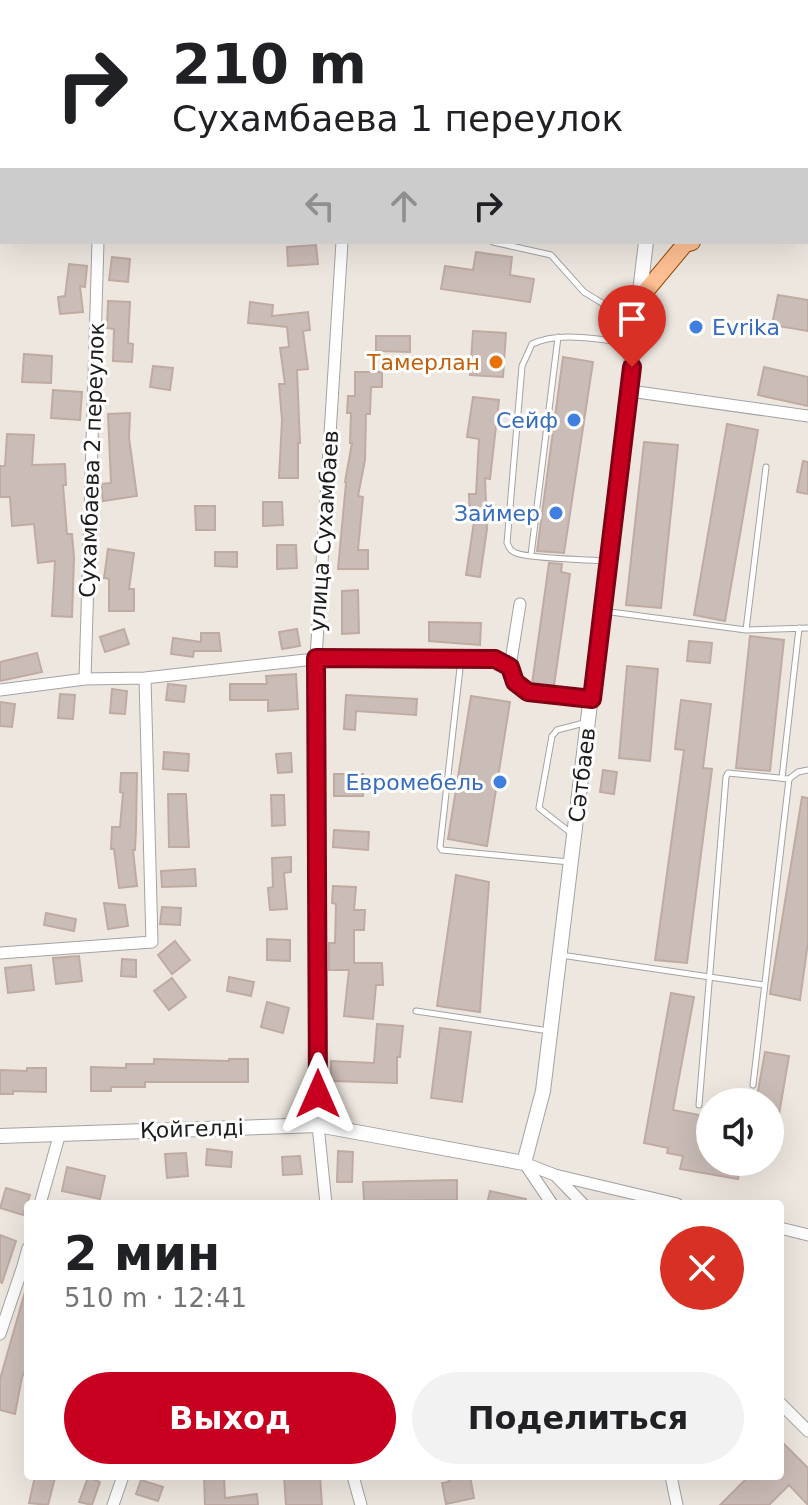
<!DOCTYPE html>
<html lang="ru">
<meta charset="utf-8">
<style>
body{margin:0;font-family:"DejaVu Sans",sans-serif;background:#f2f2f2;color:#202124;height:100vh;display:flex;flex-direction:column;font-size:30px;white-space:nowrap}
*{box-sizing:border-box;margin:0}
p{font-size:26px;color:#757577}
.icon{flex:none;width:44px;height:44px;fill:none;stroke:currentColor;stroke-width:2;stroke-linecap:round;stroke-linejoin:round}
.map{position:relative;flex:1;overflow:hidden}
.panel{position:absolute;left:24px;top:1200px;width:760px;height:280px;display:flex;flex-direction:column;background:#fff;border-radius:8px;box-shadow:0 8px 32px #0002}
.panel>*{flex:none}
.hud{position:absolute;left:0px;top:0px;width:808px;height:244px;box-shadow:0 8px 32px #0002;background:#fff;color:#202124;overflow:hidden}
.controls{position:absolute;left:696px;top:1088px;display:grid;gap:16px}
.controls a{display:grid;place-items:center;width:88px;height:88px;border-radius:50%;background:#fff;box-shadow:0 8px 32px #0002;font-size:40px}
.pin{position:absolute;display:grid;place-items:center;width:68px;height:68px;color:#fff;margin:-82px -34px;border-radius:50% 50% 50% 0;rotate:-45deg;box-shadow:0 0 8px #0007}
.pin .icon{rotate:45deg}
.me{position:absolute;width:88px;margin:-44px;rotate:0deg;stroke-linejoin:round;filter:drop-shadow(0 0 6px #0008)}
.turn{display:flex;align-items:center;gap:28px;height:168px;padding:0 40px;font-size:36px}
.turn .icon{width:104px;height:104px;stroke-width:2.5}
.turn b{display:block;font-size:56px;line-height:68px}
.lanes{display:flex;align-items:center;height:76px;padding:0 40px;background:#0003;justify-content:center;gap:40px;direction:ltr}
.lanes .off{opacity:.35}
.round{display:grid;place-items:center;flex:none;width:84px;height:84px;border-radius:42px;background:#f2f2f2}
.summary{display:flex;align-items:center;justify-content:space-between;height:136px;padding:0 40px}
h1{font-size:48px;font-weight:700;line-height:60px}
.action{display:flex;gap:16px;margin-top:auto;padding:16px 40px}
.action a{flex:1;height:92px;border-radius:48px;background:#c7001f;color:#fff;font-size:32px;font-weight:700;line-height:92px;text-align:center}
.action a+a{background:#f2f2f2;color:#202124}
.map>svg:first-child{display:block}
.building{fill:#cabcb7;stroke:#c0aba2;stroke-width:2}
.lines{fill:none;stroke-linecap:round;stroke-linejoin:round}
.service-casing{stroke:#a3a3a3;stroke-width:7}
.minor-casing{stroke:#a3a3a3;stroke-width:13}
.tertiary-casing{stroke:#a3a3a3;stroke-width:16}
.primary-casing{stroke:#934b00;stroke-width:18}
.service{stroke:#fff;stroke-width:5}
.minor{stroke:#fff;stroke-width:11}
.tertiary{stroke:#fff;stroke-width:14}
.primary{stroke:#ffc094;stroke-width:16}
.route-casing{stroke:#810014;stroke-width:20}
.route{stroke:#c7001f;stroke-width:14}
.shop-dot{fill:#3f7fe0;stroke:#fff;stroke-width:3}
.food-dot{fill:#e8710a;stroke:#fff;stroke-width:3}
.labels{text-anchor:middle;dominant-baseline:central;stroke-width:6;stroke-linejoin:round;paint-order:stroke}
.shop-label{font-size:22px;fill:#366cbe;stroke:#fff;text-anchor:end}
.food-label{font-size:22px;fill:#c56008;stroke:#fff;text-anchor:end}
.street-label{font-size:22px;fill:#1c1c1c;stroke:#fff}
</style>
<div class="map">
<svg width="808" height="1505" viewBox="0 0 808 1505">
<rect width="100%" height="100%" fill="#eee7e0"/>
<path class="building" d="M316,245L318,264L288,266L287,247Z
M476,252L512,257L510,275L534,279L530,302L441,289L445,266L473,270Z
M112,257L130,259L128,282L109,280Z
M69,264L87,266L85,287L80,286L83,312L60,314L58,297L65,296Z
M778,295L808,300V331L772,325Z
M108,301L130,302L128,343L133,344L132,362L113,361L114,329L107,328Z
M250,302L273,305L272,316L308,312L310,330L303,331L308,369L297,370L300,443H298V478H279L282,420L279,384H285L280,348L289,347L287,327L248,323Z
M473,331L506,333L503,377L470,375Z
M376,336H410V352L376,351Z
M24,354L52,356L51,383L22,382Z
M563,357L593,362L564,553L537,551Z
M153,366L173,368L170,390L150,387Z
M764,367L808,377V406L758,395Z
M355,372H382V387H371L370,414H366L365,460L358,496L363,497L358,550H368V569H338L346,483L345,482L352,443H350L351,413H347L348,396H355Z
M53,390L82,392L80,420L51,418Z
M473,397L499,400L490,479L485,478L487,529L480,577L466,575L474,522H470L469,494H476L479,439L467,437Z
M130,413L129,438L137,496L103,501L101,484L111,483L108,414Z
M727,424L758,430L725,621L694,615Z
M7,434L34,435L32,465L65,464L66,485H63L67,534H72L74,557L72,617L52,616L55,561L38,563L34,524L12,526L10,497H0V466H5Z
M644,442L678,445L661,608L626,605Z
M803,461L808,462V494L797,492Z
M263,502H282L283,525L263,526Z
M195,506H215V530H196Z
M277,545H296L297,568L277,569Z
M108,549L134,553L129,589H134V611H109V579L104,578Z
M215,552H237V567L215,566Z
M549,563L562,564L561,572L570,574L554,686L532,684Z
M358,590L359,633L342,634V591Z
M429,622L481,623L480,645L429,641Z
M124,629L129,644L105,652L100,637Z
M297,629L300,646L282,649L279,632Z
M201,633H219L221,651H194L193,657L171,654L173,638L201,642Z
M750,636L784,640L770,771L736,768Z
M689,641L712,643L710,663L687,661Z
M37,653L42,672L0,681V662Z
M627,666L658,669L650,761L619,758Z
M296,674L298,709L268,711V700H230V684H267L266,676Z
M168,684L186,686L184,702L166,700Z
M112,689L127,691L125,714L110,713Z
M60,694L75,695L73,719L58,718Z
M346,695L417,699L416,715L356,711L355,730L344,729Z
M471,696L510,702L487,846L448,839Z
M681,700L711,704L703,768L712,769L687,963L655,960L684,750L675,749Z
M0,702L15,704L12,727L0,726Z
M164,752L189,754L188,771L163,769Z
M291,753L292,772L278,773L276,754Z
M603,770L617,772L614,794L600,792Z
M121,773H137L136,829L135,850H133L137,886L119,888L114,849H111L112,827H120L123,793L120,792Z
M334,774H363V796H334Z
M168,794H186L189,847H169Z
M271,795H284L285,825L272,826Z
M802,797L808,798V942L800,1000L770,994Z
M334,830L369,832L368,850L333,847Z
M291,857V872L284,873L287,909L270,910L268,888L273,887L272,858Z
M195,869L196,886L162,887L161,871Z
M456,875L489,882L480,1012L437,1006Z
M333,886L356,887L354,910H365L364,930H354V963H382L383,985H376L373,1019L344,1016L349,970H329V943H335L336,904L332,903Z
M104,903L125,905L128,926L108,929Z
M162,907L181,908L180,925L160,924Z
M46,913L76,919L74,931L44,925Z
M267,939L290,940V961L267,960Z
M175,941L190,960L172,974L158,955Z
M79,956L82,981L56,984L53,958Z
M122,959L136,960V977L121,976Z
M31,965L34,990L8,993L5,968Z
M229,977L254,982L251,996L227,991Z
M172,978L186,997L169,1010L154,991Z
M671,993L694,997L673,1110L710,1117V1162H741L738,1179L680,1169L683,1156L667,1153L668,1148L644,1143Z
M267,1002L289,1008L283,1033L261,1027Z
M377,1024L403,1026L400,1057H397V1083L331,1081V1061L374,1063Z
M440,1028L471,1032L462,1102L431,1098Z
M765,1052L789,1056L776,1132L770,1131V1102H756Z
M154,1059L229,1061V1059H248V1082H145V1087H111V1091H91V1067L126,1068V1064H154Z
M27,1068H46V1092L13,1091V1094H0V1070L27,1071Z
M207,1149L232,1152L231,1167L206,1165Z
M338,1151L353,1152L352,1182H337Z
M186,1153L188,1176L167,1178L165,1154Z
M300,1156L302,1174L283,1175L282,1157Z
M67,1167L105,1176L100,1199L62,1191Z
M457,1180V1200L364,1201L363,1182Z
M6,1188L30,1195L23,1215L0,1208Z
M490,1191L526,1199V1204H487Z
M0,1235L16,1241L2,1283L0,1282Z
M25,1292H28V1365L22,1377L15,1414L0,1410V1379Z
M780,1440L808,1468V1505L789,1485L769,1505H720L749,1476H780Z
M35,1476L55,1478L48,1505L29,1503Z
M204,1476H224L225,1498L257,1494L258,1505H205Z
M284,1476H320L322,1505H286Z
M447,1476H470L474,1498L446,1504L442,1483L449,1482Z
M88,1477L100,1482L92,1505L79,1502Z
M141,1480L163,1487L158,1501L136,1494Z"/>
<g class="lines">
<defs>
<path id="service" d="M595,2V0
M771,2V0
M806,43H808
M493,242L551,255L584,292L633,322
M531,555L558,337
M603,561C584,559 531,559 516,553C509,550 510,548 507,543L522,366L532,344C562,330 601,341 633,343
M603,611L746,630L808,628
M746,630L766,467
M461,659L440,847L442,850L570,862
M782,778L799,628
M571,833L539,808L552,736L557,730L584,723
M561,955L764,985
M416,1011L549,1031
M753,1085L789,779L798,772L808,770
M699,1105L726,777L728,773L789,779"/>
<path id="minor" d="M349,2V0
M630,391L808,416
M510,667L520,604
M85,679L98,242
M0,690L85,679L145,678L332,657L495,659L510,667L515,682L528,692L592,699
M0,953L152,942L145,678
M524,1163L555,1175L677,1204
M525,1164L552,1204
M556,1176L583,1204
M40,1204L60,1133
M326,1204L318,1125L316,658L342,242
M780,1228L808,1235
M27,1268L23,1266L28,1248
M0,1334L23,1266
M780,1403L808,1431
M353,1476L361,1505
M671,1476L677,1505
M113,1505L123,1476"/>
<path id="tertiary" d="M674,2V0
M0,1136L318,1125L524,1163L543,1091L646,242"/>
<path id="primary" d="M0,162L2,161
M806,228L808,229
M640,298L685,244L692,242"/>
</defs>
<use href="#service" class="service-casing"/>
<use href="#minor" class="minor-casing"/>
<use href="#tertiary" class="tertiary-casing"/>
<use href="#primary" class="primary-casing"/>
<use href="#service" class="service"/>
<use href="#minor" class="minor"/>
<use href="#tertiary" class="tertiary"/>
<use href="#primary" class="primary"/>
</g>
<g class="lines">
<defs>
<path id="route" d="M318,1094L316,658L495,659L510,667L515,682L528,692L592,699L632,367"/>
</defs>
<use href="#route" class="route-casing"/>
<use href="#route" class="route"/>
</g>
<g class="shop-dot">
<circle cx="696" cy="327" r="8"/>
<circle cx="574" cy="420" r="8"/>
<circle cx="556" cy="513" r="8"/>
<circle cx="500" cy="782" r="8"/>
</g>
<circle class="food-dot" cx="496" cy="362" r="8"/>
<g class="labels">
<g class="shop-label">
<text x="712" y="327" text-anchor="start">Evrika</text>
<text x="558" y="420">Сейф</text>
<text x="540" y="513">Займер</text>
<text x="484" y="782">Евромебель</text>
</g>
<g class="food-label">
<text x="480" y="362">Тамерлан</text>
</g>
<g class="street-label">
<text transform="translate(92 460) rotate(-88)">Сухамбаева 2 переулок</text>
<text transform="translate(324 531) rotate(-86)">улица Сухамбаев</text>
<text transform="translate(582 775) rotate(-83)">Сәтбаев</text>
<text transform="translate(192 1129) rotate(-2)">Қойгелді</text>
</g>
</g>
</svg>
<div class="controls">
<a><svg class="icon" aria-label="sound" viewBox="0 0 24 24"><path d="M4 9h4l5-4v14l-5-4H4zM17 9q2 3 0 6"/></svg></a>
</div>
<div class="pin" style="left:632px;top:367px;background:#d93025"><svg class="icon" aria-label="arrive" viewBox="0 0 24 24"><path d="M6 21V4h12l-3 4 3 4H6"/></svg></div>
<svg class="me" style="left:318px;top:1094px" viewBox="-20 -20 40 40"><path d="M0-17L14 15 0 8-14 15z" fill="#c7001f" stroke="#fff" stroke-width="4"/></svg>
<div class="hud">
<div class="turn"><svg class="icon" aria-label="right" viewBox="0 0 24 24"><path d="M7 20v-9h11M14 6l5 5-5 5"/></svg><div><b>210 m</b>Сухамбаева 1 переулок</div></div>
<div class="lanes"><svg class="icon off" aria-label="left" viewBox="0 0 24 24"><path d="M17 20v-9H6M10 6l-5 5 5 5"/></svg><svg class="icon off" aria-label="ahead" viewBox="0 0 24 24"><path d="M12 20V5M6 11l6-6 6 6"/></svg><svg class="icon" aria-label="right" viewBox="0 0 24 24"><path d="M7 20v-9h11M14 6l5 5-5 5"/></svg></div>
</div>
<section class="panel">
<div class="summary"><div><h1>2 мин</h1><p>510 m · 12:41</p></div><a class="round" style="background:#d93025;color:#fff"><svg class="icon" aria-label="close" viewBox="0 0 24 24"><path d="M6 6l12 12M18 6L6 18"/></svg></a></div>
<div class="action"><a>Выход</a><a>Поделиться</a></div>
</section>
</div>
